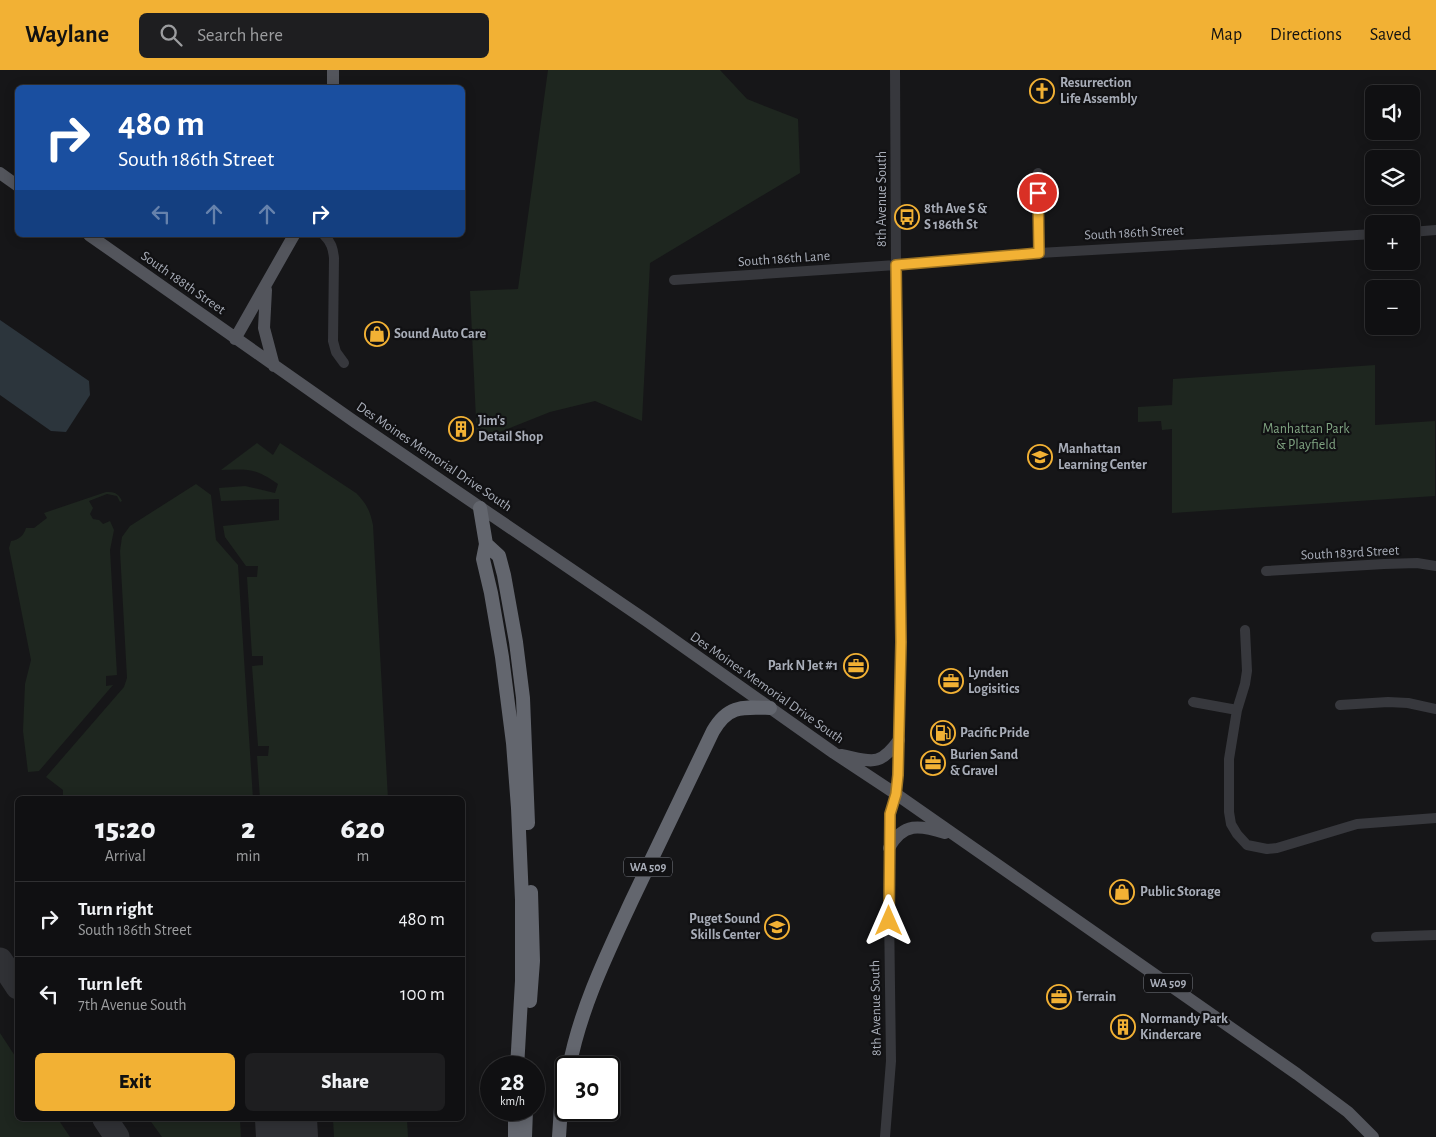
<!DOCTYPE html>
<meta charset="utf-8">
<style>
body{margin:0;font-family:"Alegreya Sans",sans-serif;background:#1e1e20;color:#f1f3f6;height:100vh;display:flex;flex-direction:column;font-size:19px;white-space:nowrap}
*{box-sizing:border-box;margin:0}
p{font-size:16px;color:#9c9d9f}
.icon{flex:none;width:28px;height:28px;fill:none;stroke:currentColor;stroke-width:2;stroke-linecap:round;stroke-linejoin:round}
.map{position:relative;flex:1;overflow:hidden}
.panel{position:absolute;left:15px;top:726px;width:450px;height:325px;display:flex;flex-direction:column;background:#101012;border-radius:8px;box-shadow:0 2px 12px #0003,0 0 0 1px #303032}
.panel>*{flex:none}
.banner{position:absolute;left:15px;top:15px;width:450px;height:152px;border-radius:8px;box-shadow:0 2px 12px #0003,0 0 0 1px #303032;background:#1a4fa0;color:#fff;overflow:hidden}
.tools{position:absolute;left:1365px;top:15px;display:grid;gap:10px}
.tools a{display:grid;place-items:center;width:55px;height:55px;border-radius:8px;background:#101012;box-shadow:0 2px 12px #0003,0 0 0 1px #303032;font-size:25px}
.speed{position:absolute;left:480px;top:986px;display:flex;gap:10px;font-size:25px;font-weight:700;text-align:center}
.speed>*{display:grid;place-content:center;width:65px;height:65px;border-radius:50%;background:#101012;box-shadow:0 2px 12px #0003,0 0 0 1px #303032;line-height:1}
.speed small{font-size:12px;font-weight:400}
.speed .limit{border:2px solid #111;border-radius:8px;background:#fff;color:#111}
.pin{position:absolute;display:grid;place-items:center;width:42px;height:42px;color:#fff;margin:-21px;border:2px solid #fff;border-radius:50%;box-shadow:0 1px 5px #0007}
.me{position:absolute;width:55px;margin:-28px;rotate:0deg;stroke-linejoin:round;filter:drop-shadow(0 0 4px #0008)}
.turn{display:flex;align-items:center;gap:18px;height:105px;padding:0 20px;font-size:22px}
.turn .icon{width:65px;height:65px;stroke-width:2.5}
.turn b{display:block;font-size:35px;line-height:42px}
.lanes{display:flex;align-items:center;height:48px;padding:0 20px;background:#0003;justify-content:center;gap:25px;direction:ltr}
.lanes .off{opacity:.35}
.eta{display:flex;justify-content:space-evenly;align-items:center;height:85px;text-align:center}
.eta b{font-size:30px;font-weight:800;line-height:35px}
.action{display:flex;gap:10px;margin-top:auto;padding:10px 20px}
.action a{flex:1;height:58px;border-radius:8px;background:#f2b134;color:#111;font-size:20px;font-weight:800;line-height:58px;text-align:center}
.action a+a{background:#1e1e20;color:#f1f3f6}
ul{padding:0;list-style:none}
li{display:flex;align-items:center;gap:15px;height:75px;padding:0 20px;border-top:1px solid #303032}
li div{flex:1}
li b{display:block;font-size:19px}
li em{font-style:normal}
header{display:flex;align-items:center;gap:30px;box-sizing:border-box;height:70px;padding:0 25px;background:#f2b134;color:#111}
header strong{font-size:24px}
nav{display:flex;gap:28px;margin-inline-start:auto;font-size:18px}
.search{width:350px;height:45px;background:#1e1e20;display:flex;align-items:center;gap:12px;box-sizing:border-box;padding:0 18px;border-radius:8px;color:#9c9d9f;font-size:19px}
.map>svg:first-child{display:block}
.green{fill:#1e261f}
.water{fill:#2c353c}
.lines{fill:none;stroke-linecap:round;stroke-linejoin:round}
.taxiway{stroke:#303135;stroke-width:25}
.runway{stroke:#303135;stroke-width:62}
.minor{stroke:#37383d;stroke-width:10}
.major{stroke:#53555c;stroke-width:12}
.highway{stroke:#63666e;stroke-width:14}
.route-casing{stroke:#9d7322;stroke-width:12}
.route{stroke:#f2b134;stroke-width:9}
.labels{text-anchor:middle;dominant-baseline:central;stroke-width:4.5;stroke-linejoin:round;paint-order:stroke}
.shield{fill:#111113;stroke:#7b7e86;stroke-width:1}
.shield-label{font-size:12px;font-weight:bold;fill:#a8adb8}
.poi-label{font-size:14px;font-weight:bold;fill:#a8adb8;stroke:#111113;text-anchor:start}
.street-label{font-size:14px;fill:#a8adb8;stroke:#111113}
.park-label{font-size:14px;fill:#7fa381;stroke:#111113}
</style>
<header>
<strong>Waylane</strong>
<div class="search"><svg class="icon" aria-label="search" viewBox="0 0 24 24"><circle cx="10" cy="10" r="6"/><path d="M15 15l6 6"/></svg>Search here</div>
<nav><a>Map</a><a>Directions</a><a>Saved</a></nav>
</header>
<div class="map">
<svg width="1436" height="1067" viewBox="0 0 1436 1067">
<rect width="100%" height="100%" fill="#161618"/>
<path class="green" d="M548,0H720L747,29L798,49L800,103L650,193L642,351L595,331L550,342L477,371L470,221L518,219Z
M1375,295V355L1435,351V426L1172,443V359L1162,360L1161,351L1138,352V337L1172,335L1173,309Z
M257,373L273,385L280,373L356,423C367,434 370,441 373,455L388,729H260L257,686H268L269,676H258L252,596L263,595V586H252L247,507H257L258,496H246L225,467L223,456L279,450V429L221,431L219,418L245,416L275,423L278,414C255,398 249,399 221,400Z
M196,414L211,425L216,470L238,495L253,729H63V720L46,707L124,617L127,608L120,481L122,467L130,456Z
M106,422C115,422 118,423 122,431L120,432L117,426L107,424L89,431L93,438L90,444L93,449L99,450L103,454L110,451L114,460L110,480L117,605L106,606V616L113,615L39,701L28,702L23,661L25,614L31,590L9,478L11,471C19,470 24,465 26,458H34L47,448L44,443Z
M0,963L17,989L18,1049H58L70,1067H0Z
M149,1049H240L241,1067H162Z
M333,1049H407L408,1067H334Z"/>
<path class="water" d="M0,250L89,311L90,325L66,362L51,361L0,325Z"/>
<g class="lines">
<path class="taxiway" d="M0,890L18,917
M105,1049L117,1067"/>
<path class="runway" d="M286,1049L287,1067"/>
<path class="minor" d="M1038,103L1039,183
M1411,162L1436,160
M324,165C331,172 333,178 334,188L333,271L336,282L344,293
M674,210L896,195L1039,183L1374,164
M1266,501L1384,494L1417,493L1436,496
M1245,560L1247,601L1245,614L1237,640L1229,689V742L1231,754L1237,764L1247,775L1267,779L1277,778L1357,754L1436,748
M1193,632L1237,640
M1340,635L1388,632L1408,633L1436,639
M1376,867L1436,865
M885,1067L891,991L889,840L890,744L896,724L898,705L901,572L896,195L895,0"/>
<path class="major" d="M333,18V0
M0,103L18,116
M89,165L355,352L647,551L834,683L896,724L1297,1004L1348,1042L1373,1067
M266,220L264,258L274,296
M235,269L294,165
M841,685C871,691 879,698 899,670
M889,778C903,752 920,755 945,763"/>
<path class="highway" d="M480,438L486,474L483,489L491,523L502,587L513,673L518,738L522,830V911L517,998
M486,474L499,486L504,505L516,572L523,628L528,753
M530,931L533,891L531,822
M569,998C580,939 607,884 632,830C659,774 686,718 713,661C728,635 742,637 770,638
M515,1067V1040
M525,1067L526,1040
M559,1067L561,1037L566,1009"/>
</g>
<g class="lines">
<defs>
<path id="route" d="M889,851L890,744L896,724L898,705L901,572L896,195L1039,183L1038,123"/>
</defs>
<use href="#route" class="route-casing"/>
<use href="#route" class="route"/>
</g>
<defs>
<symbol id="church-ring" viewBox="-11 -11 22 22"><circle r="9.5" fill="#111113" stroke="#f2b134" stroke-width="1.5"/><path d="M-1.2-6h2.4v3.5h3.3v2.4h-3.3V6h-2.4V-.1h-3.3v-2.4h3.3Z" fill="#f2b134"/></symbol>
<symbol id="bus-ring" viewBox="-11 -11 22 22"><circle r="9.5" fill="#111113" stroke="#f2b134" stroke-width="1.5"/><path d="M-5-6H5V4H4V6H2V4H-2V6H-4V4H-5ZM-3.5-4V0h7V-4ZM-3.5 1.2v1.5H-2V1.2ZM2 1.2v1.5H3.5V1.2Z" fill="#f2b134"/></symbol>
<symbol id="shop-ring" viewBox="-11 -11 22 22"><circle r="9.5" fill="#111113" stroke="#f2b134" stroke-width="1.5"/><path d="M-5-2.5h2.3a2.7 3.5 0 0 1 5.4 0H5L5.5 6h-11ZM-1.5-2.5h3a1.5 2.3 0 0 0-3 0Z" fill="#f2b134"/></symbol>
<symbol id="building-ring" viewBox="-11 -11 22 22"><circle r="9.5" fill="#111113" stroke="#f2b134" stroke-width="1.5"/><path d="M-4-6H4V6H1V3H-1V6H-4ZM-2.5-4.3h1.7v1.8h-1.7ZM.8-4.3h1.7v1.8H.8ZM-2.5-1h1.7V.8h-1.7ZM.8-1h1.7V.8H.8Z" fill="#f2b134"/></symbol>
<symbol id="school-ring" viewBox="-11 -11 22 22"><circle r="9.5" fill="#111113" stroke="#f2b134" stroke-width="1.5"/><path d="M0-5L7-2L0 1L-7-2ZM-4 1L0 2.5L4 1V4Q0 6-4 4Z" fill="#f2b134"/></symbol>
<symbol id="office-ring" viewBox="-11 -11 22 22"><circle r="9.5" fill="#111113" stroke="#f2b134" stroke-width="1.5"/><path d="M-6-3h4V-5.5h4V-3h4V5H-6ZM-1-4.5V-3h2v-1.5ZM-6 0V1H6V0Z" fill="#f2b134"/></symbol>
<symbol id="fuel-ring" viewBox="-11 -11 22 22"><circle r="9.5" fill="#111113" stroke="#f2b134" stroke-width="1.5"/><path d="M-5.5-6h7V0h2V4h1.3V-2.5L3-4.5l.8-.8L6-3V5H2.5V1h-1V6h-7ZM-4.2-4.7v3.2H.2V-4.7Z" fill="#f2b134"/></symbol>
</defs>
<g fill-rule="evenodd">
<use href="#church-ring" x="1028" y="7" width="28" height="28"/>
<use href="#bus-ring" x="893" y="133" width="28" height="28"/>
<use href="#shop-ring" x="363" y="250" width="28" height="28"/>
<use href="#building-ring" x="447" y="345" width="28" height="28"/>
<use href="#school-ring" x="1026" y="373" width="28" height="28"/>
<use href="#office-ring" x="842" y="582" width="28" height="28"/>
<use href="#office-ring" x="937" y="597" width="28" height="28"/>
<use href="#fuel-ring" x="929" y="649" width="28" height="28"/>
<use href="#office-ring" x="919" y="679" width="28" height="28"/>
<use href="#shop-ring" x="1108" y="808" width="28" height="28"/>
<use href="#school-ring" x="763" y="843" width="28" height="28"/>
<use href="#office-ring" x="1045" y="913" width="28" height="28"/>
<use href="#building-ring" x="1109" y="943" width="28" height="28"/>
</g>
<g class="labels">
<g class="shield">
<rect x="624" y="787.5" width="48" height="19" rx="4"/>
<rect x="1144" y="903.5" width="48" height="19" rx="4"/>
</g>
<g class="shield-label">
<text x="648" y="797">WA 509</text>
<text x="1168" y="913">WA 509</text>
</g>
<g class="poi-label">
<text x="1060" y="13">Resurrection<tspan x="1060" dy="16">Life Assembly</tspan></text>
<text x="924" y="139">8th Ave S &amp;<tspan x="924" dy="16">S 186th St</tspan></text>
<text x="394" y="264">Sound Auto Care</text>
<text x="478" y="351">Jim's<tspan x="478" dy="16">Detail Shop</tspan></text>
<text x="1058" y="379">Manhattan<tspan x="1058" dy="16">Learning Center</tspan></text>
<text x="838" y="596" text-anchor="end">Park N Jet #1</text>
<text x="968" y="603">Lynden<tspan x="968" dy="16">Logisitics</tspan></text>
<text x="960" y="663">Pacific Pride</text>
<text x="950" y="685">Burien Sand<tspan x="950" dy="16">&amp; Gravel</tspan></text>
<text x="1140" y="822">Public Storage</text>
<text x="760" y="849" text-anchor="end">Puget Sound<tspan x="760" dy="16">Skills Center</tspan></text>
<text x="1076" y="927">Terrain</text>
<text x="1140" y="949">Normandy Park<tspan x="1140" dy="16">Kindercare</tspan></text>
</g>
<g class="street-label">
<text transform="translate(882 129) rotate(-90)">8th Avenue South</text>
<text transform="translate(1134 163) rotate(-3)">South 186th Street</text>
<text transform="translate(784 189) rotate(-4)">South 186th Lane</text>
<text transform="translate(183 213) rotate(35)">South 188th Street</text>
<text transform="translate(434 387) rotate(34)">Des Moines Memorial Drive South</text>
<text transform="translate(1350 483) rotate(-3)">South 183rd Street</text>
<text transform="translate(767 618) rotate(35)">Des Moines Memorial Drive South</text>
<text transform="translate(876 938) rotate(-91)">8th Avenue South</text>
</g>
<g class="park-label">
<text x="1306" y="359">Manhattan Park<tspan x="1306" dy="16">&amp; Playfield</tspan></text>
</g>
</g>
</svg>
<div class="tools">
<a><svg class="icon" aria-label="sound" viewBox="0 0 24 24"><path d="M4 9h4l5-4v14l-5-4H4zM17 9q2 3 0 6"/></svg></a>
<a><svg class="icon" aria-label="layers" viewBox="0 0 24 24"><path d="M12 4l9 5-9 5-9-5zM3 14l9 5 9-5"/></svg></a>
<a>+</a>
<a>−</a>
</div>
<div class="speed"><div>28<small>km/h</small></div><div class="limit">30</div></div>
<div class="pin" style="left:1038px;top:123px;background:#d93025"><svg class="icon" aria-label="arrive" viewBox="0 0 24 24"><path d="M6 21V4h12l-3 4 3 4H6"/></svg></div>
<svg class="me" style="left:889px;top:851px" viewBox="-20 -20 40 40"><path d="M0-17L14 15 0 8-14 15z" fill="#f2b134" stroke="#fff" stroke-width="4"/></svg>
<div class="banner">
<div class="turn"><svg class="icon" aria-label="right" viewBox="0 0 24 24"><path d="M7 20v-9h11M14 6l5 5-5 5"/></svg><div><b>480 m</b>South 186th Street</div></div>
<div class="lanes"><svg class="icon off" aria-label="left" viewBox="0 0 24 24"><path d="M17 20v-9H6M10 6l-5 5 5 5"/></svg><svg class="icon off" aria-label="ahead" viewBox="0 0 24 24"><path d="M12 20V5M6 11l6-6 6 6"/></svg><svg class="icon off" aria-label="ahead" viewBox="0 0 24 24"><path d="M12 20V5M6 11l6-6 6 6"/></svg><svg class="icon" aria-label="right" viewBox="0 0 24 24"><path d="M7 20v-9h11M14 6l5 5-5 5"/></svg></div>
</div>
<section class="panel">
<div class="eta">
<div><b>15:20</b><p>Arrival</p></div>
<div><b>2</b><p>min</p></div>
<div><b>620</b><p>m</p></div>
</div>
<ul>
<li><svg class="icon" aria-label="right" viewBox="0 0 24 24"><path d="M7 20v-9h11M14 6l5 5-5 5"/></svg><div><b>Turn right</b><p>South 186th Street</p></div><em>480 m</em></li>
<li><svg class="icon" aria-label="left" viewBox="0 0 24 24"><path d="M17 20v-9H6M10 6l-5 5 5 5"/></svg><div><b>Turn left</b><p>7th Avenue South</p></div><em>100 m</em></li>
</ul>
<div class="action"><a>Exit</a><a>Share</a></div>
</section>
</div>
